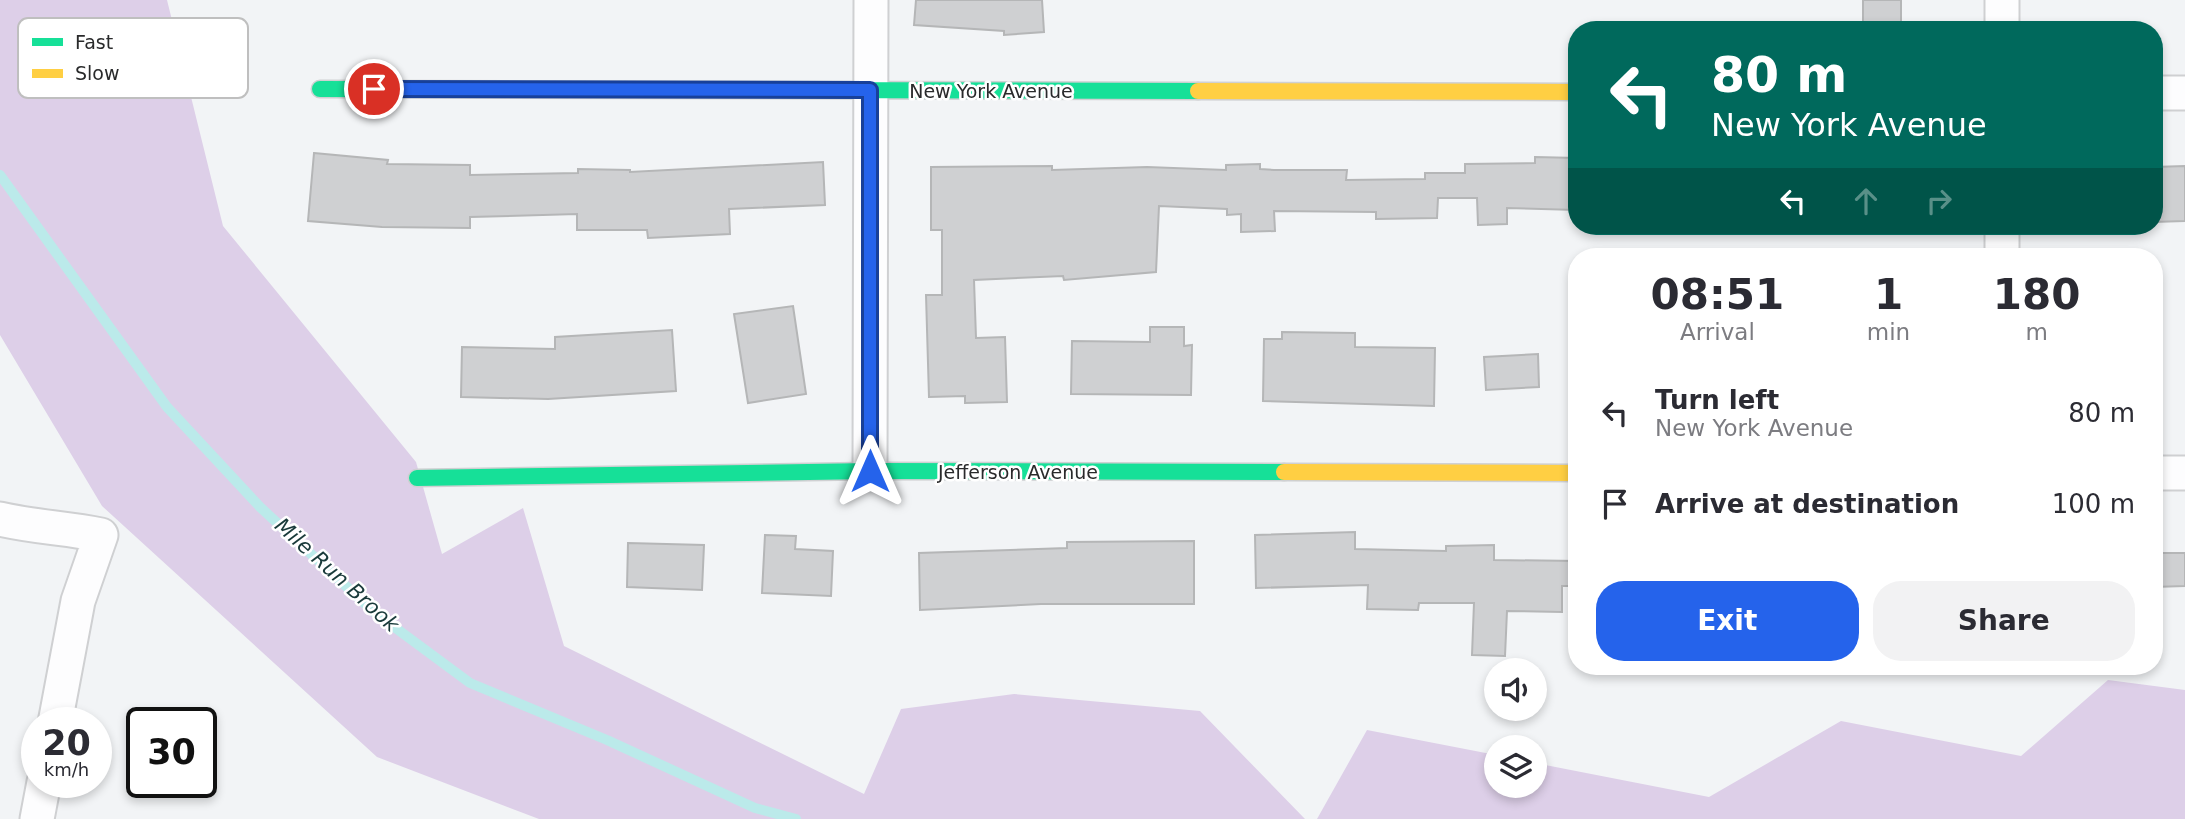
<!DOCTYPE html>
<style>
body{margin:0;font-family:"DejaVu Sans",sans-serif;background:#f2f2f3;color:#2b2b33;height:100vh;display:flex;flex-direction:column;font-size:26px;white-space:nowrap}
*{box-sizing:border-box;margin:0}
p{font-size:23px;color:#7c7c81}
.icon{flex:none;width:38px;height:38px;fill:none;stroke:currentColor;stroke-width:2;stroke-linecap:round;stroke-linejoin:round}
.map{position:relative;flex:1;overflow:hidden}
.drawer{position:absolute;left:1568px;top:248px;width:595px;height:427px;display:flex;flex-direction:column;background:#fff;border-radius:28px;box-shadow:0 4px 10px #0003}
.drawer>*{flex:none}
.top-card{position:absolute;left:1568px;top:21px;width:595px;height:214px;border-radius:28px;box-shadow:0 4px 10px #0003;background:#00695c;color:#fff;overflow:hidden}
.buttons{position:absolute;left:1484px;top:658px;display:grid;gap:14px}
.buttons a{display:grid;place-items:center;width:63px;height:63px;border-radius:50%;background:#fff;box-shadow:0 4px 10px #0003;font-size:35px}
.speed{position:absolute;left:21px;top:707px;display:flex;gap:14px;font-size:35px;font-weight:700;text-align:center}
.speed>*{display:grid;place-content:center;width:91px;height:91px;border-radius:50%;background:#fff;box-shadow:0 4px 10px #0003;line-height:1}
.speed small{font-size:18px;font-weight:400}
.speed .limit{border:4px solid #111;border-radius:10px;background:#fff;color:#111}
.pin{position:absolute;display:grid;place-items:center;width:60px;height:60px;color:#fff;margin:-30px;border:4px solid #fff;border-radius:50%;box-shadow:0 2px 7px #0007}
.me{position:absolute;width:77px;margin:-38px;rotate:0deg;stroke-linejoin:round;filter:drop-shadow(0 0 5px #0008)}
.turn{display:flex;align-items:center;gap:24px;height:147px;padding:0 28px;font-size:32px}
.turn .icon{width:91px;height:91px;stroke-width:2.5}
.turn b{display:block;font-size:49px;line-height:60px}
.lanes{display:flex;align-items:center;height:66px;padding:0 28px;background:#0003;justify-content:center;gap:35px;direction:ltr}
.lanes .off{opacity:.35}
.eta{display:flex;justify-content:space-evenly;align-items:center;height:119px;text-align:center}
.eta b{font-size:42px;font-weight:700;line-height:49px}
.cta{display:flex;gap:14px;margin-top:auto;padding:14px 28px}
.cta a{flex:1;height:80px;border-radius:28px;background:#2563eb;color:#fff;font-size:28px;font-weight:700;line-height:80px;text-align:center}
.cta a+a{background:#f2f2f3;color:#2b2b33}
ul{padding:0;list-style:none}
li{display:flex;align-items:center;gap:21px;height:91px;padding:0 28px}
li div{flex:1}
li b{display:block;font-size:26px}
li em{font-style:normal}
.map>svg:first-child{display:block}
.forest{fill:#ddcfe8}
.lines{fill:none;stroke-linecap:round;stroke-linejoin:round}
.stream{stroke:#bbeaea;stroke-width:10}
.building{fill:#cfd0d2;stroke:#b5b6b7;stroke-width:2}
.street-casing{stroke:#cfd0d2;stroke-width:37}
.fast-casing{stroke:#cfd0d2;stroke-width:19}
.slow-casing{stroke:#cfd0d2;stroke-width:19}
.street{stroke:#fdfdfe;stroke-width:33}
.fast{stroke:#16e098;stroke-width:16}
.slow{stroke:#ffcf43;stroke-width:16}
.route-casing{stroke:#184099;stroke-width:18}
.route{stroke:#2563eb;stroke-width:12}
.labels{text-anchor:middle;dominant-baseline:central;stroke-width:5;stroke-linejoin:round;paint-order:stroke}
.street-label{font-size:19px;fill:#292a2b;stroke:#fff}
.water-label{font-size:21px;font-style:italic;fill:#193a3a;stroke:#fff}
.key{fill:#fff;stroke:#bfbfbf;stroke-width:2}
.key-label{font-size:19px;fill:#292a2b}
</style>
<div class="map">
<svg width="2185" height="819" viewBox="0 0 2185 819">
<rect width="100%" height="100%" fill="#f2f4f6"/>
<path class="forest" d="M0,0H167L223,226L416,462L442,554L523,508L564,646L864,794L901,709L1014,694L1200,711L1305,819H539L377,757L102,506L0,335Z
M2108,680L2185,690V819H1317L1367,730L1496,755V786H1535V763L1709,797L1841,721L2021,756Z"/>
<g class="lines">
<path class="stream" d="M0,175L167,407L260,507L374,612L470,683L607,740L755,808L796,819"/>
</g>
<path class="building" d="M916,0H1042L1044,32L1004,35V31L914,25Z
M1863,0H1901V30H1863Z
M314,153L388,160L387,164L470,165V175L578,173V169L630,170V172L823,162L825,205L729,209L730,234L648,238L647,230H577V214L470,217V228L382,227L308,221Z
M1535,157L1577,158L1576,210L1507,208V224L1478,225L1477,198H1438L1437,218L1376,219V212L1274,211L1275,231L1241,232V214L1227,215V209L1159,206L1156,272L1064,280L1063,276L974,280L976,338L1005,337L1007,402L965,403V396L929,397L926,295H942V230H931V167L1052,166V170L1147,167L1226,170V165L1260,164V169L1274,170H1347L1346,180L1425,179V173H1465V164L1535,163Z
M2185,166V221L2154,222V167Z
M793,306L806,394L748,403L734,314Z
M1150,327H1184V346L1192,345L1191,395L1071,394L1072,341L1150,342Z
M672,330L676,391L548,399L461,397L462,347L555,349V337Z
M1282,332L1355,333V347L1435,348L1434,406L1263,401L1264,339H1282Z
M1538,354L1539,387L1486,390L1484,357Z
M1355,532V549L1446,551V546L1494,545V560L1577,561V586H1562V612L1507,611L1505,656L1472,655L1474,603H1419L1418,610L1367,609L1368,585L1256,588L1255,535Z
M765,535L796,536L795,549L833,551L831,596L762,593Z
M1194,541V604H1041L920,610L919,553L1067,548V542Z
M628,543L704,545L702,590L627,587Z
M2154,553H2185V586L2154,587Z"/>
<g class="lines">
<defs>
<path id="street" d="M2002,30V0
M2154,93H2185
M2002,257V226
M870,471L871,0
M2154,473H2185
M0,519C34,527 67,528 101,535L78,601L55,723
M37,819L44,782"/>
<path id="fast" d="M320,89L1198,91
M417,478L870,471L1284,472"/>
<path id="slow" d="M1198,91L1577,92
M1284,472L1577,473"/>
</defs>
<use href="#street" class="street-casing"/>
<use href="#fast" class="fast-casing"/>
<use href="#slow" class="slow-casing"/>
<use href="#street" class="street"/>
<use href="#fast" class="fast"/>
<use href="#slow" class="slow"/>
</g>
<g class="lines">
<defs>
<path id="route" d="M374,89L870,90V471"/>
</defs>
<use href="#route" class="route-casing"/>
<use href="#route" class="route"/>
</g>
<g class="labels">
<g class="street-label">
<text x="991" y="91">New York Avenue</text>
<text x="1018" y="472">Jefferson Avenue</text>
</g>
<g class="water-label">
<text transform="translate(337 575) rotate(42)">Mile Run Brook</text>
</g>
</g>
<rect x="18" y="18" width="230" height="80" rx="10" class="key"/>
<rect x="32" y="38" width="31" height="8" fill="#16e098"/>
<rect x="32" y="69" width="31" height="9" fill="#ffcf43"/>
<g class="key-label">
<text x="75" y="49">Fast</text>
<text x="75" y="80">Slow</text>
</g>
</svg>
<div class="buttons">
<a><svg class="icon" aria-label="sound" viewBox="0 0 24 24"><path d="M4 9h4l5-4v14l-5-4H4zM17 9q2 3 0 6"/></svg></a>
<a><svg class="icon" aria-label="layers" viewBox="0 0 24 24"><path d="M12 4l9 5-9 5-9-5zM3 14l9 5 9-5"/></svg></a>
</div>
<div class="speed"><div>20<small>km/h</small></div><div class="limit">30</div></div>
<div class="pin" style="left:374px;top:89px;background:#d93025"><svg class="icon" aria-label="arrive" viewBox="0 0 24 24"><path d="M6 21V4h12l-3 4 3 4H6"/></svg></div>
<svg class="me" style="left:870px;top:471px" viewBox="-20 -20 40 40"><path d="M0-17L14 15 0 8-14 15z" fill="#2563eb" stroke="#fff" stroke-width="4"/></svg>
<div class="top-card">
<div class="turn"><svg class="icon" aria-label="left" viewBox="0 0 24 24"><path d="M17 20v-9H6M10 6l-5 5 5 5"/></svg><div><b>80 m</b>New York Avenue</div></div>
<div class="lanes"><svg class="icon" aria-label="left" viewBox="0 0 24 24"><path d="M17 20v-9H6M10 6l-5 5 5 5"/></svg><svg class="icon off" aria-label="ahead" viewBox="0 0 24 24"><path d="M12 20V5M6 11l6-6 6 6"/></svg><svg class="icon off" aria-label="right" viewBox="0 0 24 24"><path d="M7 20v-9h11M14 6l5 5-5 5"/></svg></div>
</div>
<section class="drawer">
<div class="eta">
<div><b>08:51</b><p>Arrival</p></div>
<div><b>1</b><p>min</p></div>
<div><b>180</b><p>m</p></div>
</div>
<ul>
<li><svg class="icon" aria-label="left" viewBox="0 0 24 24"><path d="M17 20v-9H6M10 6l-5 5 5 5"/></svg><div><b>Turn left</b><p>New York Avenue</p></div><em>80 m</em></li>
<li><svg class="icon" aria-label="arrive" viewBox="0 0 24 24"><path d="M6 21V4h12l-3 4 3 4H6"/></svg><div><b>Arrive at destination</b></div><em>100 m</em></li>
</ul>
<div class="cta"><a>Exit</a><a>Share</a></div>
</section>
</div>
